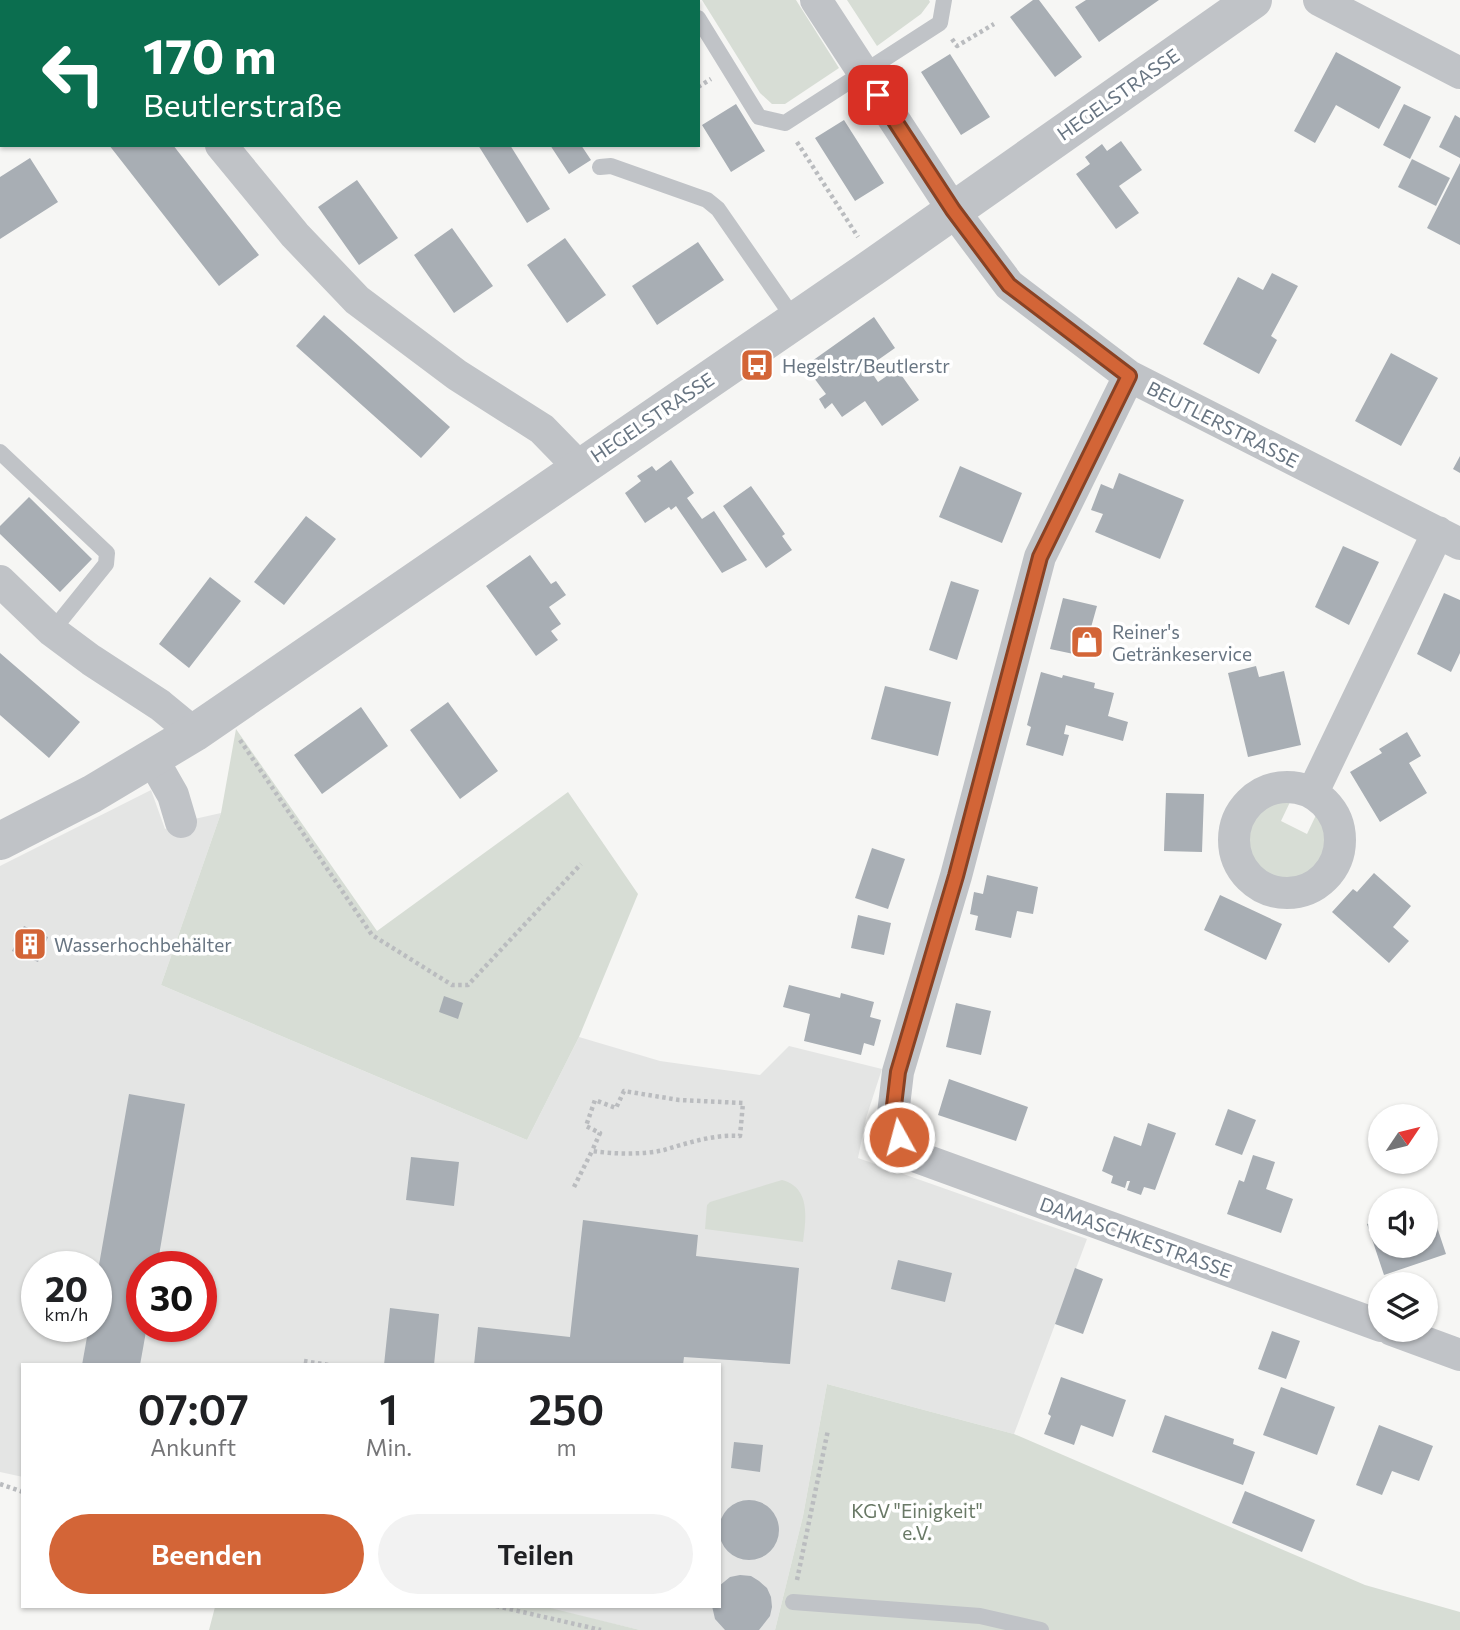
<!DOCTYPE html>
<html lang="de">
<meta charset="utf-8">
<style>
body{margin:0;font-family:Commissioner,sans-serif;background:#f2f2f2;color:#202124;height:100vh;display:flex;flex-direction:column;font-size:26px;white-space:nowrap}
*{box-sizing:border-box;margin:0}
p{font-size:23px;color:#757577}
.icon{flex:none;width:38px;height:38px;fill:none;stroke:currentColor;stroke-width:2;stroke-linecap:round;stroke-linejoin:round}
.map{position:relative;flex:1;overflow:hidden}
.side{position:absolute;left:21px;top:1363px;width:700px;height:245px;display:flex;flex-direction:column;background:#fff;border-radius:0px;box-shadow:0 2px 5px #0004}
.side>*{flex:none}
.guide{position:absolute;left:0px;top:0px;width:700px;height:147px;box-shadow:0 2px 5px #0004;background:#0b6e4f;color:#fff;overflow:hidden}
.needle{width:46px;rotate:55deg}
.tools{position:absolute;left:1368px;top:1104px;display:grid;gap:14px}
.tools a{display:grid;place-items:center;width:70px;height:70px;border-radius:50%;background:#fff;box-shadow:0 2px 5px #0004;font-size:35px}
.speed{position:absolute;left:21px;top:1251px;display:flex;gap:14px;font-size:35px;font-weight:700;text-align:center}
.speed>*{display:grid;place-content:center;width:91px;height:91px;border-radius:50%;background:#fff;box-shadow:0 2px 5px #0004;line-height:1}
.speed small{font-size:18px;font-weight:400}
.speed .limit{border:10px solid #d22;background:#fff;color:#111}
.pin{position:absolute;display:grid;place-items:center;width:60px;height:60px;color:#fff;margin:-30px;border-radius:14px;box-shadow:0 4px 10px #0006}
.me{position:absolute;width:77px;margin:-38px;rotate:353deg;stroke-linejoin:round;filter:drop-shadow(0 0 5px #0008)}
.turn{display:flex;align-items:center;gap:24px;height:147px;padding:0 28px;font-size:32px}
.turn .icon{width:91px;height:91px;stroke-width:2.5}
.turn b{display:block;font-size:49px;line-height:60px}
.eta{display:flex;justify-content:space-evenly;align-items:center;height:119px;text-align:center}
.eta b{font-size:42px;font-weight:600;line-height:49px}
.primary-button{display:flex;gap:14px;margin-top:auto;padding:14px 28px}
.primary-button a{flex:1;height:80px;border-radius:42px;background:#d36537;color:#fff;font-size:28px;font-weight:600;line-height:80px;text-align:center}
.primary-button a+a{background:#f2f2f2;color:#202124}
.map>svg:first-child{display:block}
.built{fill:#e4e5e4;fill-rule:evenodd}
.green{fill:#d7ddd5}
.building{fill:#a8aeb4}
.lines{fill:none;stroke-linecap:round;stroke-linejoin:round}
.path{stroke:#babcbf;stroke-width:4.5;stroke-dasharray:3.5 3.5;stroke-linecap:butt}
.service{stroke:#c0c3c7;stroke-width:16}
.minor{stroke:#c0c3c7;stroke-width:32}
.tertiary{stroke:#c0c3c7;stroke-width:38}
.route-casing{stroke:#894224;stroke-width:18}
.route{stroke:#d36537;stroke-width:12}
.labels{text-anchor:middle;dominant-baseline:central;stroke-width:7;stroke-linejoin:round;paint-order:stroke}
.street-label{font-size:19px;fill:#687582;stroke:#fff}
.poi-label{font-size:19px;fill:#687582;stroke:#fff;text-anchor:start}
.park-label{font-size:19px;fill:#697966;stroke:#fff}
</style>
<div class="map">
<svg width="1460" height="1630" viewBox="0 0 1460 1630">
<rect width="100%" height="100%" fill="#f6f6f4"/>
<path class="built" d="M151,790L165,829L181,822L221,813L161,985L527,1140L579,1037L660,1061L760,1075L789,1046L882,1069L866,1118L858,1158L1087,1239L1014,1434L827,1384L803,1516L775,1630H640L542,1607L719,1606V1365H23V1477L0,1472V866ZM37,1267H96V1326H37ZM142,1267H201V1326H142Z"/>
<path class="green" d="M702,0H796L839,68L785,104H772L760,93Z
M847,0H929L930,2L921,14L877,46Z
M236,729L377,931L568,792L638,894L579,1037L527,1140L161,985L221,813Z
M1285,800H1291L1281,821L1307,834L1317,813C1328,828 1330,841 1322,858C1318,867 1311,873 1302,876C1249,896 1223,811 1285,800Z
M782,1180C811,1188 806,1218 803,1242L705,1229L707,1205L710,1202Z
M827,1384L1014,1434L1365,1585L1460,1612V1630H775L803,1516Z
M215,1607L542,1606L640,1630H209Z"/>
<path class="building" d="M1033,0H1039L1082,57L1055,77L1010,17Z
M1086,0H1159L1099,42L1075,7Z
M1336,52L1401,87L1379,129L1336,105L1315,143L1294,131Z
M950,54L990,117L961,135L921,72Z
M736,104L765,151L731,172L702,125Z
M1404,104L1431,117L1410,159L1383,145Z
M1455,115L1460,118V158L1439,147Z
M844,120L884,183L855,201L815,138Z
M1121,141L1142,170L1119,186L1139,213L1116,229L1076,174L1090,164L1085,157L1102,144L1107,151Z
M109,145H173L259,255L219,286Z
M478,145H510L550,209L527,223Z
M550,145H581L591,160L569,174Z
M30,158L58,202L0,239V177Z
M1412,159L1450,178L1436,206L1398,187Z
M1460,163V245L1427,228Z
M357,180L398,238L359,265L318,207Z
M452,228L493,286L454,313L414,255Z
M565,238L606,295L567,323L527,265Z
M698,242L724,280L657,325L632,286Z
M1272,273L1298,286L1271,336L1277,340L1259,374L1203,344L1238,277L1263,290Z
M324,315L450,427L421,458L296,346Z
M874,317L895,348L868,367L878,382L897,369L919,400L882,426L865,401L842,417L832,403L825,409L819,399L826,394L805,366Z
M1391,353L1438,378L1401,446L1355,421Z
M1460,456V473L1453,469Z
M671,460L694,493L687,498L702,519L714,511L747,560L722,573L676,506L671,510L669,507L645,523L625,493L641,481L637,476L652,466L656,471Z
M960,466L1022,493L1002,543L939,517Z
M1119,473L1184,500L1160,559L1095,532L1103,514L1091,510L1101,484L1113,489Z
M751,486L785,534L782,536L792,550L766,568L723,506Z
M29,497L92,559L60,592L0,534V526Z
M306,516L336,539L284,605L254,582Z
M1343,546L1379,562L1349,625L1315,607Z
M530,555L551,584L556,581L566,595L549,607L561,624L551,631L558,640L536,656L486,586Z
M210,577L241,601L189,668L159,644Z
M951,581L979,590L957,660L929,650Z
M1444,593L1460,600V653L1451,672L1417,654Z
M1063,598L1097,606L1083,656L1050,649Z
M0,653L80,722L49,758L0,715Z
M1256,666L1259,677L1284,671L1301,745L1248,757L1228,673Z
M1041,672L1062,678L1063,675L1095,683L1094,688L1114,693L1108,716L1128,722L1123,741L1066,725L1064,734L1069,735L1063,756L1026,745L1031,727L1027,725Z
M885,686L951,702L938,756L871,739Z
M448,702L498,771L460,799L410,730Z
M361,707L388,746L322,794L294,755Z
M1407,732L1421,756L1409,763L1427,793L1380,822L1350,772L1382,753L1379,749Z
M1166,793L1204,794L1202,852L1164,851Z
M872,848L905,859L888,909L855,898Z
M1374,873L1411,906L1393,927L1409,941L1389,963L1332,912L1353,889L1357,892Z
M987,875L1038,887L1033,914L1017,911L1011,938L975,930L978,916L970,914L974,892L983,894Z
M1220,895L1282,924L1266,960L1204,930Z
M858,915L891,923L884,955L851,948Z
M24,926L48,937L38,962L12,951Z
M789,985L840,998L841,993L874,1002L870,1017L881,1020L874,1046L864,1043L861,1055L804,1041L810,1014L783,1007Z
M444,996L463,1003L458,1019L439,1012Z
M956,1003L991,1011L981,1055L946,1047Z
M949,1079L1028,1107L1016,1141L938,1115Z
M129,1094L185,1104L157,1267H142V1326H147L140,1365H82L89,1326H96V1282Z
M1228,1109L1256,1120L1242,1155L1215,1145Z
M1148,1123L1176,1133L1155,1190L1144,1187L1141,1195L1127,1190L1130,1181H1127L1125,1188L1111,1183L1113,1176L1102,1171L1114,1136L1141,1146Z
M1253,1155L1275,1162L1266,1189L1293,1199L1281,1233L1227,1214L1239,1180L1244,1182Z
M411,1157L459,1162L454,1206L406,1200Z
M1429,1203L1446,1254L1384,1275L1367,1224L1381,1219V1246H1426V1204Z
M583,1220L698,1235L696,1256L799,1268L790,1364L684,1357L683,1365H474L478,1327L570,1337Z
M898,1260L952,1273L945,1302L891,1289Z
M1075,1268L1103,1279L1083,1334L1055,1324Z
M390,1308L439,1314L434,1365H384Z
M1272,1331L1300,1341L1286,1379L1258,1369Z
M1061,1377L1126,1400L1113,1437L1081,1425L1074,1445L1044,1434L1051,1416L1048,1414Z
M1281,1387L1335,1407L1317,1455L1263,1435Z
M1165,1415L1234,1439L1233,1444L1255,1452L1243,1485L1152,1452Z
M1379,1425L1433,1446L1419,1481L1392,1471L1382,1495L1356,1485Z
M734,1442L763,1445L760,1472L731,1468Z
M1245,1491L1315,1520L1302,1552L1232,1523Z
M719 1530a30 30 0 1 1 60 0a30 30 0 1 1-60 0Z
M740,1575L751,1576L759,1581L767,1588L771,1597L772,1607L770,1616L759,1630H725L715,1619L712,1606H719V1586L730,1577Z"/>
<g class="lines">
<path class="path" d="M952,39L957,46L994,24
M698,87L711,79
M797,142L858,237
M240,740L372,935L452,985H468L581,864
M574,1187L592,1151C614,1154 642,1155 664,1150C688,1143 714,1134 740,1136L743,1103L679,1100L624,1091L616,1108L595,1100L586,1126L600,1133L592,1151
M304,1361L329,1365
M0,1484L23,1492
M797,1580L828,1430
M496,1606L601,1630"/>
<path class="service" d="M687,0L688,2
M698,18L759,117L785,123L940,23L944,0
M600,167L611,166L707,200L718,209L795,320
M0,452L107,553L106,564L52,631
M793,1602L980,1616L1041,1630"/>
<path class="minor" d="M106,0L107,2
M816,0L953,210L1009,285L1129,376L1460,544
M1319,0L1460,73
M187,2L189,0
M0,115L2,114
M221,145L295,235L357,300L457,375L542,429L579,467
M1129,376L1040,557L956,876L898,1072L893,1114L899,1137L914,1156L1381,1326
M0,581L52,631L91,660L160,705L194,733
M152,758L173,795L181,822
M1234 840a53 53 0 1 1 106 0a53 53 0 1 1-106 0Z
M1313,792L1438,532
M1392,1330L1460,1355"/>
<path class="tertiary" d="M0,841L92,794L194,733L876,265L1253,0"/>
</g>
<g class="lines">
<defs>
<path id="route" d="M878,95L953,210L1009,285L1129,376L1040,557L956,876L898,1072L893,1114L899,1137"/>
</defs>
<use href="#route" class="route-casing"/>
<use href="#route" class="route"/>
</g>
<defs>
<symbol id="bus-square" viewBox="-11 -11 22 22"><rect x="-9" y="-9" width="18" height="18" rx="4" fill="#d36537" stroke="#fff"/><path d="M-5-6H5V4H4V6H2V4H-2V6H-4V4H-5ZM-3.5-4V0h7V-4ZM-3.5 1.2v1.5H-2V1.2ZM2 1.2v1.5H3.5V1.2Z" fill="#fff"/></symbol>
<symbol id="shop-square" viewBox="-11 -11 22 22"><rect x="-9" y="-9" width="18" height="18" rx="4" fill="#d36537" stroke="#fff"/><path d="M-5-2.5h2.3a2.7 3.5 0 0 1 5.4 0H5L5.5 6h-11ZM-1.5-2.5h3a1.5 2.3 0 0 0-3 0Z" fill="#fff"/></symbol>
<symbol id="building-square" viewBox="-11 -11 22 22"><rect x="-9" y="-9" width="18" height="18" rx="4" fill="#d36537" stroke="#fff"/><path d="M-4-6H4V6H1V3H-1V6H-4ZM-2.5-4.3h1.7v1.8h-1.7ZM.8-4.3h1.7v1.8H.8ZM-2.5-1h1.7V.8h-1.7ZM.8-1h1.7V.8H.8Z" fill="#fff"/></symbol>
</defs>
<g fill-rule="evenodd">
<use href="#bus-square" x="738" y="346" width="38" height="38"/>
<use href="#shop-square" x="1068" y="623" width="38" height="38"/>
<use href="#building-square" x="11" y="925" width="38" height="38"/>
</g>
<g class="labels">
<g class="street-label">
<text transform="translate(1118 94) rotate(-35)">HEGELSTRASSE</text>
<text transform="translate(652 417) rotate(-34)">HEGELSTRASSE</text>
<text transform="translate(1223 424) rotate(27)">BEUTLERSTRASSE</text>
<text transform="translate(1136 1237) rotate(20)">DAMASCHKESTRASSE</text>
</g>
<g class="poi-label">
<text x="782" y="365">Hegelstr/Beutlerstr</text>
<text x="1112" y="631">Reiner's<tspan x="1112" dy="22">Getränkeservice</tspan></text>
<text x="54" y="944">Wasserhochbehälter</text>
</g>
<g class="park-label">
<text x="917" y="1510">KGV "Einigkeit"<tspan x="917" dy="22">e.V.</tspan></text>
</g>
</g>
</svg>
<div class="tools">
<a><svg class="needle" viewBox="-14 -14 28 28"><path d="M0-13l5 13h-10z" fill="#e53935"/><path d="M0 13l5-13h-10z" fill="#757577"/></svg></a>
<a><svg class="icon" aria-label="sound" viewBox="0 0 24 24"><path d="M4 9h4l5-4v14l-5-4H4zM17 9q2 3 0 6"/></svg></a>
<a><svg class="icon" aria-label="layers" viewBox="0 0 24 24"><path d="M12 4l9 5-9 5-9-5zM3 14l9 5 9-5"/></svg></a>
</div>
<div class="speed"><div>20<small>km/h</small></div><div class="limit">30</div></div>
<div class="pin" style="left:878px;top:95px;background:#d93025"><svg class="icon" aria-label="arrive" viewBox="0 0 24 24"><path d="M6 21V4h12l-3 4 3 4H6"/></svg></div>
<svg class="me" style="left:899px;top:1137px" viewBox="-20 -20 40 40"><circle r="17" fill="#d36537" stroke="#fff" stroke-width="3"/><path d="M0-11L8 9 0 5-8 9z" fill="#fff"/></svg>
<div class="guide">
<div class="turn"><svg class="icon" aria-label="left" viewBox="0 0 24 24"><path d="M17 20v-9H6M10 6l-5 5 5 5"/></svg><div><b>170 m</b>Beutlerstraße</div></div>
</div>
<section class="side">
<div class="eta">
<div><b>07:07</b><p>Ankunft</p></div>
<div><b>1</b><p>Min.</p></div>
<div><b>250</b><p>m</p></div>
</div>
<div class="primary-button"><a>Beenden</a><a>Teilen</a></div>
</section>
</div>
